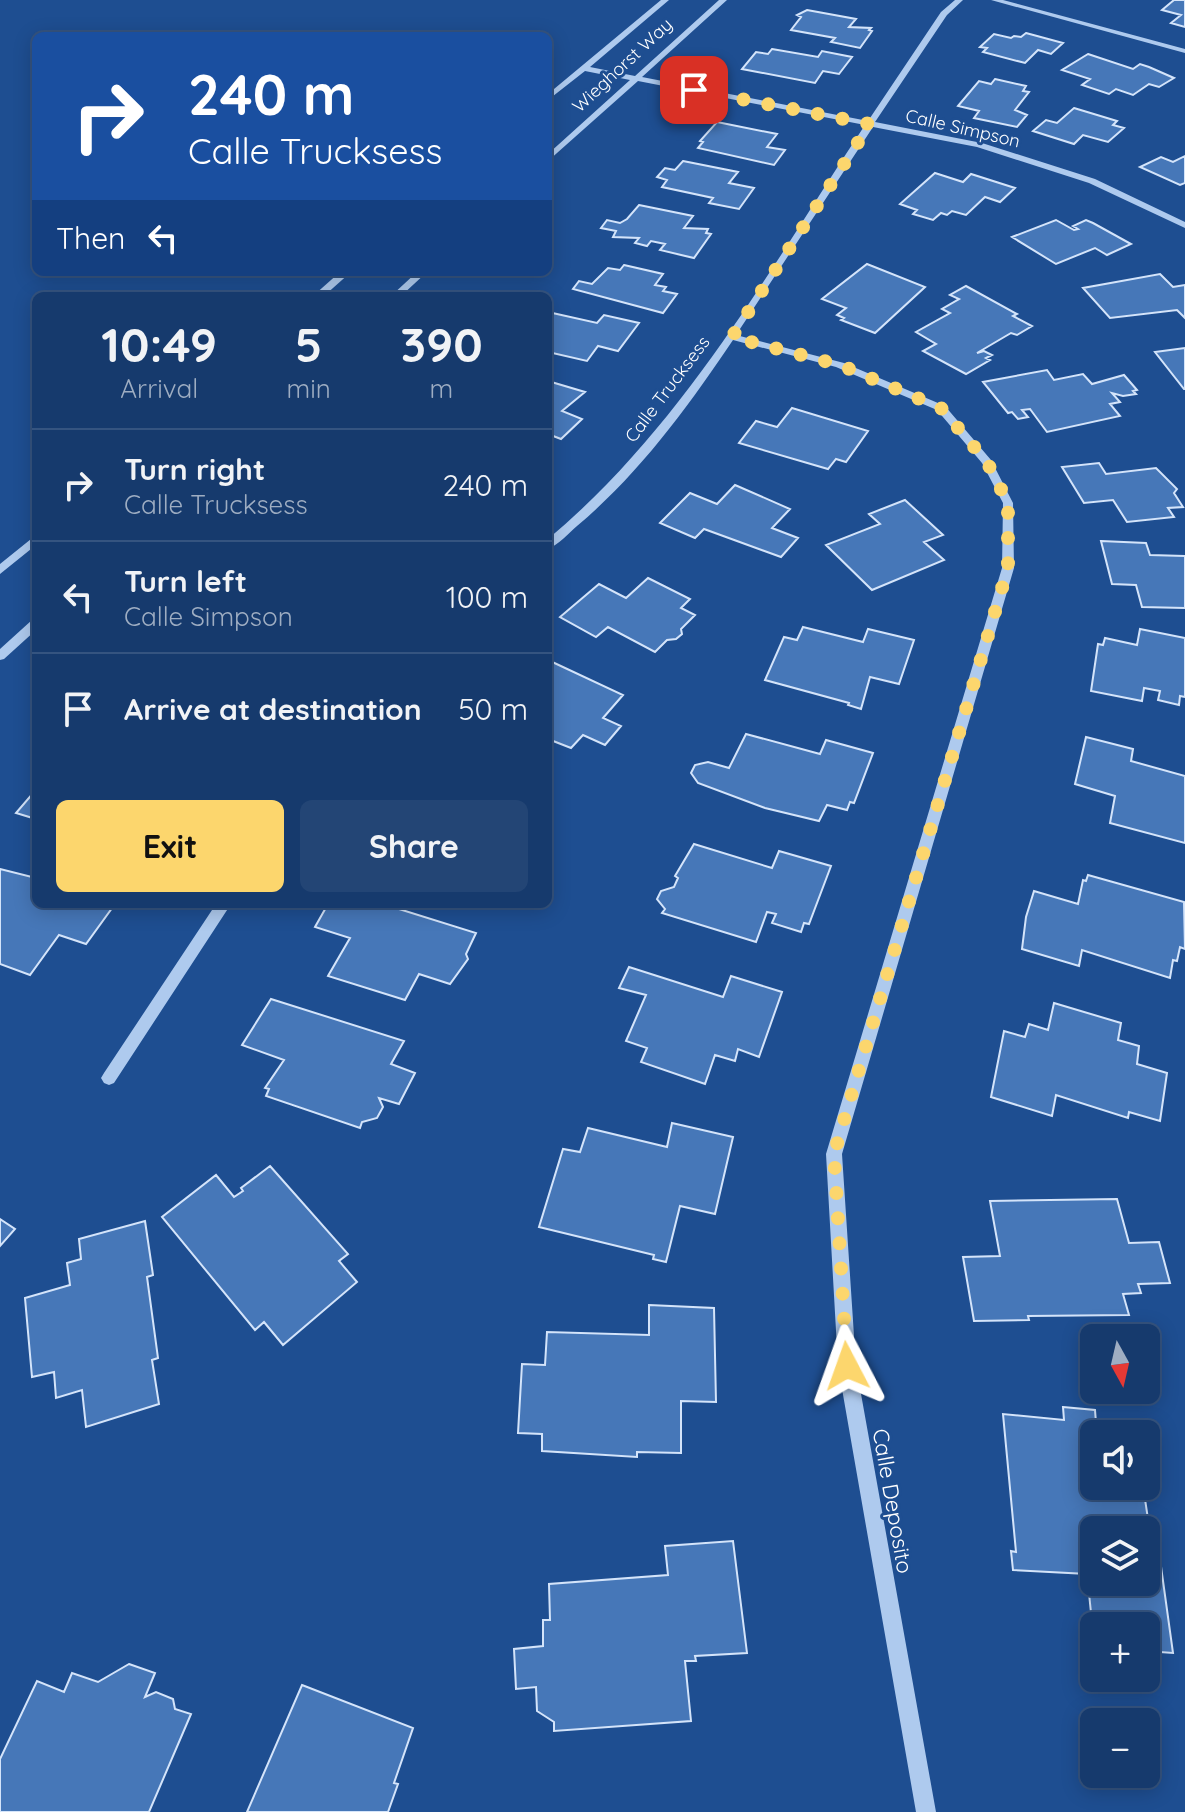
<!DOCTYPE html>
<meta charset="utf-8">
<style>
body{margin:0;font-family:Quicksand,sans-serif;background:#234575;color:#f1f3f6;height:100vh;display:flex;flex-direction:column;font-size:30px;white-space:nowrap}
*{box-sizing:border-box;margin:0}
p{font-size:26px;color:#9eadc2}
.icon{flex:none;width:44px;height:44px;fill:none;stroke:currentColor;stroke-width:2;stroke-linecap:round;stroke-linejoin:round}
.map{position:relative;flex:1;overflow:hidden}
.side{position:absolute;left:32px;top:292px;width:520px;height:616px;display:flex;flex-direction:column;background:#163a6d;border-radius:12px;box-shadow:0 4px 20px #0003,0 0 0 2px #355480}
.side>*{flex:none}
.top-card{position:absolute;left:32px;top:32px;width:520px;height:244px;border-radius:12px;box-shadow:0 4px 20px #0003,0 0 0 2px #355480;background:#1a4fa0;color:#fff;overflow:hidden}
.needle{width:52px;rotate:172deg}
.tools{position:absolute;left:1080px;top:1324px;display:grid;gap:16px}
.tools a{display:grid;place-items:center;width:80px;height:80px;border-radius:12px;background:#163a6d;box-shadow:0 4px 20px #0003,0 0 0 2px #355480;font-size:40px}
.pin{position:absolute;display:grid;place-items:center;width:68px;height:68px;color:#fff;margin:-34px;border-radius:16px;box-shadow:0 4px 12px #0006}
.me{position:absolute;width:88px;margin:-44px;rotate:356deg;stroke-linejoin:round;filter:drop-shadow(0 0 6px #0008)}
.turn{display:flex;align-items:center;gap:28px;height:168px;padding:0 24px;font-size:36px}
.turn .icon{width:104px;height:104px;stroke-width:2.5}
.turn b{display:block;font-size:56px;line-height:68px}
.then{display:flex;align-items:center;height:76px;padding:0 24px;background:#0003;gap:16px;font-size:30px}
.eta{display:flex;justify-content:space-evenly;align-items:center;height:136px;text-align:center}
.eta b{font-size:48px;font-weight:700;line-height:56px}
.cta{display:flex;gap:16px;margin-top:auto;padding:16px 24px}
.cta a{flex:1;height:92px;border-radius:12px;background:#fcd66d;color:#111;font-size:32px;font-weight:700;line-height:92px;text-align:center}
.cta a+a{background:#234575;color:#f1f3f6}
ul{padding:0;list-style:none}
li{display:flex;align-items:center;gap:24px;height:112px;padding:0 24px;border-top:2px solid #355480}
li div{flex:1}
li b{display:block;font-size:30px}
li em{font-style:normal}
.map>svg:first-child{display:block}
.building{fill:#4677b8;stroke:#d4e4fa;stroke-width:2;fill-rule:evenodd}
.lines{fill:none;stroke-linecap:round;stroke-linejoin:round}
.minor{fill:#aecaee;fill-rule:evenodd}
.route{stroke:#fcd66d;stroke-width:14;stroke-dasharray:0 25.2}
.labels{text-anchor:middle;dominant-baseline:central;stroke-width:6;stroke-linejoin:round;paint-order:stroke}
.far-street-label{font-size:18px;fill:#fff;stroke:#1e4e91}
.street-label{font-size:22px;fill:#fff;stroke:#1e4e91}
</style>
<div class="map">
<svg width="1185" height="1812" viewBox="0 0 1185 1812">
<rect width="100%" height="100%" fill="#1e4e91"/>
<path class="building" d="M1174,0H1185V27L1171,23L1181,15L1162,10Z
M807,10L856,19L849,27L871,28L869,30L872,31L860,48L831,42L835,38L791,30L801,17L797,15Z
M1026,33L1063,43L1051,54L1038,50L1025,63L983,52L987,48L980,47L994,34L1011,38L1014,36L1021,37Z
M772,49L818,57L822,51L852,57L839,74L823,71L815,83L742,69L756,52L768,54Z
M1088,54L1133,69L1140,64L1149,67L1174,78L1159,87L1149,84L1133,95L1116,89L1109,94L1082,85L1090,79L1062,70Z
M995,79L1026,86L1023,91L1029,92L1015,110L1027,115L1017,127L974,118L979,111L958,106L979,81L991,84Z
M1074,108L1117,121L1113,125L1124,128L1108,142L1083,135L1074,144L1033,131L1046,120L1057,123Z
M717,122L777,134L767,147L785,150L774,165L698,148L703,142L700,141Z
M1185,156V183L1180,185L1140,167L1161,157L1173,162Z
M683,161L738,172L729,183L754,188L739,209L709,203L713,198L662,187L667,180L657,177L665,168L675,170Z
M935,173L963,182L971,174L1015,188L1000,202L985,197L966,215L952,211L947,215L941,213L933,220L913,214L917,210L900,204Z
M639,205L693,216L684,228L708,229L706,233L711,234L694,258L660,250L665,244L651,241L647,246L635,243L639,238L613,237L616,231L601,228L607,220L620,223L627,219Z
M1056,220L1074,230L1078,229L1073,226L1086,220L1093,223L1131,244L1107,255L1095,248L1056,264L1012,237Z
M867,264L925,287L875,333L841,320L844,318L837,315L846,308L822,299Z
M624,265L663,274L655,285L666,287L663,291L677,294L663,313L573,289L579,281L592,284L608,268L620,270Z
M1160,274L1173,287L1185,285V318L1177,310L1110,318L1083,288Z
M966,286L1017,314L1013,316L1032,326L1017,335L1011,333L977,353L984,351L992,355L986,358L990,360L966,374L923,351L936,344L916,332L950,313L942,309L959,299L950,295Z
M548,312L597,323L604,315L639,323L618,351L598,346L587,361L548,352Z
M1185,348V389H1184L1155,352Z
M1047,370L1054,380L1083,374L1092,384L1124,375L1137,390L1133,391L1136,394L1123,396L1112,393L1120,402L1110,404L1120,416L1047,432L1030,409L1022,410L1028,417L1018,419L1012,412L1008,413L983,382Z
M548,381L585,392L562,411L582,419L561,439L548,434Z
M792,408L868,431L846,462L836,459L828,469L739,443L756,421L777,427Z
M1099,463L1106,474L1156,468L1177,489L1174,493L1183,507L1168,508L1174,517L1127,522L1113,500L1084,503L1062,467Z
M735,485L790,509L772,528L798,538L781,557L704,529L695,538L660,523L690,493L717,504Z
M905,500L943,535L924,542L944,560L872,590L826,545L880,524L869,514Z
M1101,541L1146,543L1150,555L1185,556V608L1142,607L1136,585L1112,584Z
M648,578L690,599L681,608L695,615L681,629L682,634L676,639L667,640L655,652L608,627L596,637L560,617L599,584L626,598Z
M803,627L863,642L868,629L914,640L899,684L870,677L861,709L848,705L849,703L765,680L784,637L797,640Z
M1140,629L1185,638V697L1180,696L1179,705L1158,700L1160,691L1144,688L1142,701L1091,691L1098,644L1103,645L1105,638L1137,645Z
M548,660L623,695L603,718L621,726L605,745L583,735L571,748L548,739Z
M746,734L820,754L826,740L873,753L854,803L850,802L847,810L827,805L819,821L765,808L698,783L691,773L695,765L708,762L729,768Z
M1086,737L1133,749L1131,761L1185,776V843L1110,823L1115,796L1075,784Z
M34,792L36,819L16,813Z
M694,844L772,868L779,851L831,866L809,924L804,923L801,932L772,923L776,914L767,912L756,942L662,913L665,909L657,899L661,891L674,887L678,878L675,876Z
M0,869L36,878V904H115L86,944L59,935L30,975L0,964Z
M1088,875L1184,902L1185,949L1180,947L1177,961L1173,960L1170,978L1082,950L1079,966L1022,949L1026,917L1034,891L1078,904L1083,880L1086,881Z
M328,904H383L476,933L466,954L468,959L450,984L419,974L405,1000L328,976L350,938L315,927Z
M629,967L723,997L731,976L782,992L759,1057L738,1049L735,1061L715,1055L705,1084L641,1062L647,1048L626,1041L646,995L619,988Z
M271,999L404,1041L391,1064L415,1073L399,1104L379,1098L383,1107L377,1118L362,1122L360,1128L266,1096L269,1089L265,1088L284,1060L242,1045Z
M1054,1003L1121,1023L1118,1040L1139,1046L1137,1064L1167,1073L1160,1121L1129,1112L1128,1118L1056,1095L1052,1116L991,1097L1004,1031L1025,1037L1029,1024L1048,1030Z
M672,1123L733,1137L715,1214L680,1206L666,1262L653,1259L654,1255L539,1227L563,1149L580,1152L588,1128L667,1147Z
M270,1166L348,1254L339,1261L357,1282L283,1345L264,1322L255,1330L162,1217L216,1175L234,1197L243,1191L241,1188Z
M1117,1199L1129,1243L1159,1242L1170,1283L1138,1284L1141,1293L1123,1294L1129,1315L1028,1316L1029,1320L974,1321L963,1257L1000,1256L990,1201Z
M0,1219L15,1229L0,1246Z
M145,1221L153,1275L147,1277L158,1358L152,1360L159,1404L86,1427L82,1390L56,1398L54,1372L32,1377L25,1298L70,1285L67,1263L81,1259L79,1239Z
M649,1305L714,1308L716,1402L681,1401V1453L637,1452V1457L542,1451V1434L518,1433L522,1364L545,1365L547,1332L649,1335Z
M1063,1407L1095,1410L1096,1423L1106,1424L1107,1434H1094V1486H1143L1153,1552H1159L1173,1653L1146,1651V1626H1094V1642L1087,1574L1013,1570L1011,1551L1016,1552L1003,1414L1064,1420ZM1094,1530H1146V1582H1094Z
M733,1541L747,1653L695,1656L696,1661H685L691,1721L554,1731V1722L537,1711L536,1687L516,1689L514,1649L543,1646V1620H550L549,1584L668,1575L665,1546Z
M129,1664L155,1673L145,1697L156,1692L173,1699L175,1709L191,1714L149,1812H0V1759L37,1681L64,1692L72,1673L98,1682Z
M302,1685L413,1728L394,1783L398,1784L388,1812H247Z"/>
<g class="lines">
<path class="minor" d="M661,0H669L590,67L635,76L719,0H727L642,77L868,121L941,12L955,0H963L947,15L875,122L982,143L1095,179L1185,222V228L1089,183L977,147L873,127L736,335L844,363L945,406L991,460L1013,503L1014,568L842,1154L856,1366L936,1812H916L838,1366L826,1154L1002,568L1003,503L982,463L937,410L836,367L733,340C688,407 639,474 577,526C568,534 559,544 548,549V539C683,426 769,270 865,125L638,81L548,161V154L630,80L585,71L548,100V94Z
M991,0H1003L1185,49V53Z
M340,272H351L324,296H313Z
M417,272H427L401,296H391Z
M36,535V545L0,574V564Z
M36,619V630L4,659L0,660V649L32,620Z
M216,904H231L114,1083L109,1085L104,1083L101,1078L104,1073Z"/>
</g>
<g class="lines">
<path class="route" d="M694,90L870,124L732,337L840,365L941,408L987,462L1008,503V568L834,1154L847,1366"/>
</g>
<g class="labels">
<g class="far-street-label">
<text transform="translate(622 65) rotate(-43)">Wieghorst Way</text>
<text transform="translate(963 128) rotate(13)">Calle Simpson</text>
<text transform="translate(667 389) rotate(-53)">Calle Trucksess</text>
</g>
<g class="street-label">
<text transform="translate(893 1501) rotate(80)">Calle Deposito</text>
</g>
</g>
</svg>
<div class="tools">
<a><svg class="needle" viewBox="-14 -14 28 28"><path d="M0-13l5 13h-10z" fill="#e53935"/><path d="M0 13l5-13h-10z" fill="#9eadc2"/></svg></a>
<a><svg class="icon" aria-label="sound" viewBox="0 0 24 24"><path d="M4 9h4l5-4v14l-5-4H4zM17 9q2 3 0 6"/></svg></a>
<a><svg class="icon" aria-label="layers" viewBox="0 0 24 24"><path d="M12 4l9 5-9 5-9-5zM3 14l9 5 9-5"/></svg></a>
<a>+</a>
<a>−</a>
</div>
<div class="pin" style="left:694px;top:90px;background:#d93025"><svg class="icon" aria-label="arrive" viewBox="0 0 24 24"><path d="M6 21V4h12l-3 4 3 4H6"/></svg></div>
<svg class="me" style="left:847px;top:1366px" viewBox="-20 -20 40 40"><path d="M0-17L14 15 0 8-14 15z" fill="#fcd66d" stroke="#fff" stroke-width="4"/></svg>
<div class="top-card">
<div class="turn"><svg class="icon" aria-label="right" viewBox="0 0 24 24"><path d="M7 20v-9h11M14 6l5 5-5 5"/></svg><div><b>240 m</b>Calle Trucksess</div></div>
<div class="then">Then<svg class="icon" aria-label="left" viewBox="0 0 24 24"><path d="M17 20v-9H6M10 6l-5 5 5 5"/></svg></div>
</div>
<section class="side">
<div class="eta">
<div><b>10:49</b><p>Arrival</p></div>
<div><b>5</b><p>min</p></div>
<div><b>390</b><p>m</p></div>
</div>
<ul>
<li><svg class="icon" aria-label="right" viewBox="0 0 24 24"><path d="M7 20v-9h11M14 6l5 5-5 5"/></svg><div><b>Turn right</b><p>Calle Trucksess</p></div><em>240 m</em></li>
<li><svg class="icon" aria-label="left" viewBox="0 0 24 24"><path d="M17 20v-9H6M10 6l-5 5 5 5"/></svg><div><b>Turn left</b><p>Calle Simpson</p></div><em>100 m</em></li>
<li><svg class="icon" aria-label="arrive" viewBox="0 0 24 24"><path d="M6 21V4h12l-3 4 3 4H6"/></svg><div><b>Arrive at destination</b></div><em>50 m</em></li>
</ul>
<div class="cta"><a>Exit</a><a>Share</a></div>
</section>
</div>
